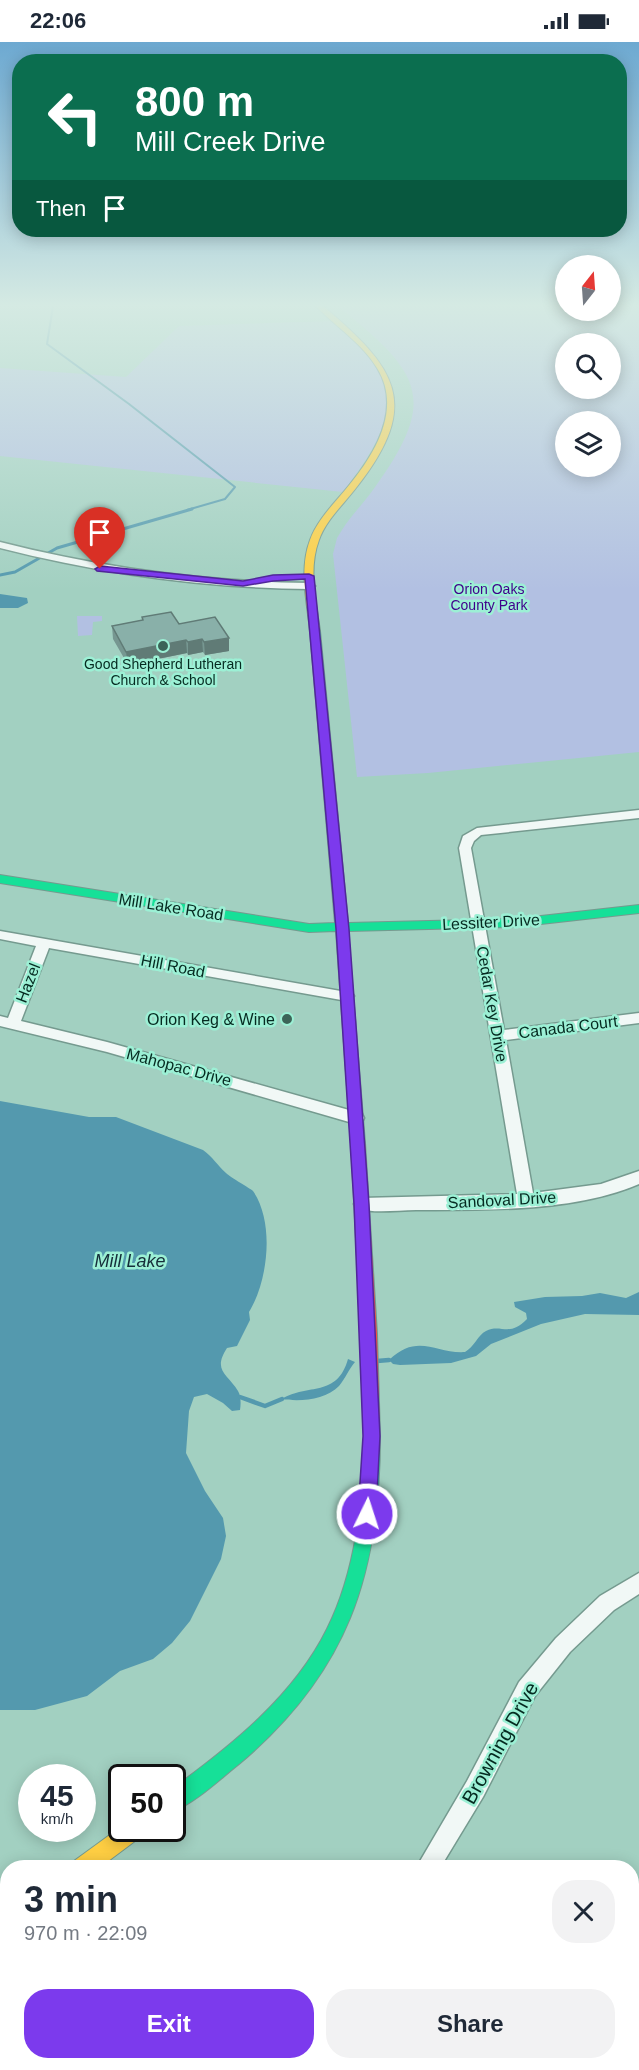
<!DOCTYPE html>
<meta charset="utf-8">
<style>
body{margin:0;font-family:Arial,sans-serif;background:#f2f2f3;color:#1f2937;height:100vh;display:flex;flex-direction:column;font-size:22px;white-space:nowrap}
*{box-sizing:border-box;margin:0}
p{font-size:20px;color:#747a83}
.icon{flex:none;width:33px;height:33px;fill:none;stroke:currentColor;stroke-width:2;stroke-linecap:round;stroke-linejoin:round}
.map{position:relative;flex:1;overflow:hidden}
.details{position:absolute;left:0px;top:1818px;width:639px;height:210px;display:flex;flex-direction:column;background:#fff;border-radius:24px 24px 0 0;box-shadow:0 3px 15px #0003}
.details>*{flex:none}
.banner{position:absolute;left:12px;top:12px;width:615px;height:183px;border-radius:24px;box-shadow:0 3px 15px #0003;background:#0b6e4f;color:#fff;overflow:hidden}
.needle{width:39px;rotate:17deg}
.tools{position:absolute;left:555px;top:213px;display:grid;gap:12px}
.tools a{display:grid;place-items:center;width:66px;height:66px;border-radius:50%;background:#fff;box-shadow:0 3px 15px #0003;font-size:30px}
.speed{position:absolute;left:18px;top:1722px;display:flex;gap:12px;font-size:30px;font-weight:700;text-align:center}
.speed>*{display:grid;place-content:center;width:78px;height:78px;border-radius:50%;background:#fff;box-shadow:0 3px 15px #0003;line-height:1}
.speed small{font-size:15px;font-weight:400}
.speed .limit{border:3px solid #111;border-radius:9px;background:#fff;color:#111}
.pin{position:absolute;display:grid;place-items:center;width:51px;height:51px;color:#fff;margin:-62px -26px;border-radius:50% 50% 50% 0;rotate:-45deg;box-shadow:0 0 6px #0007}
.pin .icon{rotate:45deg}
.me{position:absolute;width:66px;margin:-33px;rotate:4deg;stroke-linejoin:round;filter:drop-shadow(0 0 4px #0008)}
.turn{display:flex;align-items:center;gap:21px;height:126px;padding:0 24px;font-size:27px}
.turn .icon{width:78px;height:78px;stroke-width:2.5}
.turn b{display:block;font-size:42px;line-height:51px}
.then{display:flex;align-items:center;height:57px;padding:0 24px;background:#0003;gap:12px;font-size:22px}
.round{display:grid;place-items:center;flex:none;width:63px;height:63px;border-radius:24px;background:#f2f2f3}
.head{display:flex;align-items:center;justify-content:space-between;height:102px;padding:0 24px}
h1{font-size:36px;font-weight:700;line-height:45px}
.button{display:flex;gap:12px;margin-top:auto;padding:12px 24px}
.button a{flex:1;height:69px;border-radius:24px;background:#7c3aed;color:#fff;font-size:24px;font-weight:700;line-height:69px;text-align:center}
.button a+a{background:#f2f2f3;color:#1f2937}
.status{display:flex;justify-content:space-between;align-items:center;height:42px;padding:0 30px;background:#fff;direction:ltr}
.status svg{height:16px;fill:currentColor}
.map>svg:first-child{display:block}
.green{fill:#b2c0e2;fill-rule:evenodd}
.water{fill:#5499ae}
.lines{fill:none;stroke-linecap:round;stroke-linejoin:round}
.stream-far2{stroke:#5499ae;stroke-width:2}
.stream-far1{stroke:#5499ae;stroke-width:3}
.stream{stroke:#5499ae;stroke-width:4.5}
.street-casing{stroke:#759a8f;stroke-width:3}
.fast-casing{stroke:#759a8f;stroke-width:2}
.slow-casing{stroke:#759a8f;stroke-width:2}
.jam-casing{stroke:#759a8f;stroke-width:2}
.street{fill:#f1f8f6;fill-rule:evenodd}
.fast{fill:#16e098;fill-rule:evenodd}
.slow{fill:#ffcf43;fill-rule:evenodd}
.jam{fill:#f24e42;fill-rule:evenodd}
.wall{fill:#769791}
.shaded-wall{fill:#607b76}
.building{fill:#89b0a9;stroke:#607b76;stroke-width:1.5}
.route{fill:#7c3aed;stroke:#51269a;stroke-width:1.5}
.poi-dot{fill:#3c6458;stroke:#9cf0d5;stroke-width:2}
.labels{text-anchor:middle;dominant-baseline:central;stroke-width:5;stroke-linejoin:round;paint-order:stroke}
.far-park-label{font-size:14px;fill:#3f008b;stroke:#9cf0d5}
.far-poi-label{font-size:14px;fill:#052a20;stroke:#9cf0d5}
.street-label{font-size:16px;fill:#052a20;stroke:#9cf0d5}
.poi-label{font-size:16px;fill:#052a20;stroke:#9cf0d5;text-anchor:end}
.water-label{font-size:18px;font-style:italic;fill:#152d39;stroke:#9cf0d5}
.near-street-label{font-size:20px;fill:#052a20;stroke:#9cf0d5}
</style>
<div class="status"><b>22:06</b><svg viewBox="0 0 49 12"><path d="M0 12V9h3v3zM5 12V6h3v6zM10 12V3h3v9zM15 12V0h3v12zM26 1h20v11H26zM47 4h2v5h-2z"/></svg></div>
<div class="map">
<svg width="639" height="2028" viewBox="0 0 639 2028">
<rect width="100%" height="100%" fill="#a2d0c1"/>
<path class="green" d="M338,264H565L566,268H610L611,264H639V710L428,731L357,735L333,512L337,496L342,488C350,475 361,464 370,452C440,357 423,333 338,264ZM566,302H610V346H566ZM566,380H610V424H566Z
M333,279C351,296 375,315 386,337C388,341 387,346 388,351C389,389 365,420 343,450L0,414V326L126,335L179,284Z
M77,574H102V579L93,580L92,593L78,594Z"/>
<path class="water" d="M0,552L27,556L28,561L18,566H0Z
M0,1059L89,1075H116L203,1108C213,1115 217,1123 226,1131C231,1136 250,1146 253,1149C275,1181 268,1239 249,1270L250,1278L237,1304L227,1306C212,1329 228,1332 238,1349C241,1354 241,1362 240,1368L232,1369L223,1361L207,1352L194,1355L189,1369L186,1411L205,1449L223,1476L226,1494L221,1517L190,1579L172,1601L153,1617L120,1629L87,1654L35,1668H0Z
M639,1250V1273L585,1272L541,1282L491,1302L476,1314L451,1321L400,1323L393,1322L389,1318C418,1290 436,1312 465,1310C474,1305 478,1293 486,1289C501,1281 509,1296 527,1277L526,1271L515,1265L514,1260L545,1255L582,1254L600,1251L626,1256Z
M348,1317L355,1320C349,1327 345,1337 339,1344C326,1358 299,1360 282,1357C308,1341 337,1356 348,1317Z"/>
<g class="lines">
<path class="stream-far2" d="M53,264L47,302L129,362L235,445L225,457L187,468"/>
<path class="stream-far1" d="M0,533L15,530L57,506L192,467"/>
<path class="stream" d="M377,1319L389,1318
M240,1355L265,1364L282,1357"/>
<defs>
<path id="street" d="M0,500C102,526 204,540 310,541L315,544L310,547C204,546 102,532 0,506Z
M639,768V776L481,793L474,799L471,806L504,988L639,971V981L506,998L533,1151L601,1142L639,1129V1142C574,1170 486,1168 416,1168C397,1168 374,1172 356,1166L354,1162L356,1158L362,1156L517,1152L459,806L463,794L477,786Z
M0,889L352,951L354,954L347,959L49,906L21,979L107,1000L356,1070L362,1072L364,1076L362,1080L356,1082L107,1010L0,984V974L8,976L36,904L0,897Z
M639,1531V1552L614,1568L570,1610L535,1654L483,1755L440,1826H416L467,1739L519,1640L556,1596L600,1554Z
M242,2020H283L286,2028H245Z
M290,2020H316L315,2028H289Z"/>
<path id="fast" d="M315,586L320,589L348,881L514,877L639,863V871L514,885L348,889L365,1101L363,1105H353L351,1101L336,889L309,890L0,841V833L309,882L335,881L310,589Z
M372,1388L378,1390L380,1395C380,1533 347,1631 239,1722C220,1737 195,1761 172,1770V1747C231,1704 294,1654 327,1587C356,1529 363,1459 364,1395L366,1390Z
M8,1867V1890L0,1893V1870Z"/>
<path id="slow" d="M316,264H323C396,326 423,361 356,446C343,463 326,478 319,498C308,527 316,560 320,589L315,592L310,589C307,560 299,527 310,498C318,476 336,460 350,442C376,410 402,366 377,326C362,301 336,285 316,264Z
M122,1784V1786H146L143,1793L99,1826H71L74,1819Z"/>
<path id="jam" d="M358,1096L363,1097L365,1101L377,1292L380,1395L378,1400L372,1402L366,1400L364,1395L361,1292L351,1101L353,1097Z"/>
</defs>
<use href="#street" class="street-casing"/>
<use href="#fast" class="fast-casing"/>
<use href="#slow" class="slow-casing"/>
<use href="#jam" class="jam-casing"/>
<use href="#street" class="street"/>
<use href="#fast" class="fast"/>
<use href="#slow" class="slow"/>
<use href="#jam" class="jam"/>
</g>
<path class="wall" d="M142,575L179,582L229,609L205,613L203,610L188,613L187,611L128,623L113,597L112,584L142,578Z"/>
<path class="shaded-wall" d="M229,596V609L205,613L204,600Z
M202,597L203,610L188,613V600Z
M186,598L187,611L128,623L126,610Z"/>
<path class="building" d="M171,570L179,582L215,575L229,596L204,600L202,597L188,600L186,598L126,610L112,584L143,578L142,575Z"/>
<linearGradient id="sky" x2="0" y2="1"><stop stop-color="#6da9d1"/><stop offset="0.48" stop-color="#d5eae3"/><stop offset="1" stop-color="#d5eae3" stop-opacity="0"/></linearGradient>
<rect width="639" height="548" fill="url(#sky)"/>
<path class="route" d="M100,524L243,539L273,533L309,532L314,534L349,887L369,1162L380,1394L376,1472L373,1477L367,1480L360,1477L358,1472L363,1394L354,1162L336,887L305,537L273,539L243,544L97,529L95,527Z"/>
<g class="poi-dot">
<circle cx="163" cy="604" r="6"/>
<circle cx="287" cy="977" r="6"/>
</g>
<g class="labels">
<g class="far-park-label">
<text x="489" y="547">Orion Oaks<tspan x="489" dy="16">County Park</tspan></text>
</g>
<g class="far-poi-label">
<text x="163" y="622">Good Shepherd Lutheran<tspan x="163" dy="16">Church &amp; School</tspan></text>
</g>
<g class="street-label">
<text transform="translate(171 865) rotate(9)">Mill Lake Road</text>
<text transform="translate(491 880) rotate(-3)">Lessiter Drive</text>
<text transform="translate(173 924) rotate(11)">Hill Road</text>
<text transform="translate(28 941) rotate(-69)">Hazel</text>
<text transform="translate(492 962) rotate(80)">Cedar Key Drive</text>
<text transform="translate(568 985) rotate(-7)">Canada Court</text>
<text transform="translate(179 1025) rotate(15)">Mahopac Drive</text>
<text transform="translate(502 1158) rotate(-3)">Sandoval Drive</text>
</g>
<g class="poi-label">
<text x="275" y="977">Orion Keg &amp; Wine</text>
</g>
<g class="water-label">
<text x="130" y="1219">Mill Lake</text>
</g>
<g class="near-street-label">
<text transform="translate(500 1701) rotate(-61)">Browning Drive</text>
</g>
</g>
</svg>
<div class="tools">
<a><svg class="needle" viewBox="-14 -14 28 28"><path d="M0-13l5 13h-10z" fill="#e53935"/><path d="M0 13l5-13h-10z" fill="#747a83"/></svg></a>
<a><svg class="icon" aria-label="search" viewBox="0 0 24 24"><circle cx="10" cy="10" r="6"/><path d="M15 15l6 6"/></svg></a>
<a><svg class="icon" aria-label="layers" viewBox="0 0 24 24"><path d="M12 4l9 5-9 5-9-5zM3 14l9 5 9-5"/></svg></a>
</div>
<div class="speed"><div>45<small>km/h</small></div><div class="limit">50</div></div>
<div class="pin" style="left:100px;top:527px;background:#d93025"><svg class="icon" aria-label="arrive" viewBox="0 0 24 24"><path d="M6 21V4h12l-3 4 3 4H6"/></svg></div>
<svg class="me" style="left:367px;top:1472px" viewBox="-20 -20 40 40"><circle r="17" fill="#7c3aed" stroke="#fff" stroke-width="3"/><path d="M0-11L8 9 0 5-8 9z" fill="#fff"/></svg>
<div class="banner">
<div class="turn"><svg class="icon" aria-label="left" viewBox="0 0 24 24"><path d="M17 20v-9H6M10 6l-5 5 5 5"/></svg><div><b>800 m</b>Mill Creek Drive</div></div>
<div class="then">Then<svg class="icon" aria-label="arrive" viewBox="0 0 24 24"><path d="M6 21V4h12l-3 4 3 4H6"/></svg></div>
</div>
<section class="details">
<div class="head"><div><h1>3 min</h1><p>970 m · 22:09</p></div><a class="round"><svg class="icon" aria-label="close" viewBox="0 0 24 24"><path d="M6 6l12 12M18 6L6 18"/></svg></a></div>
<div class="button"><a>Exit</a><a>Share</a></div>
</section>
</div>
